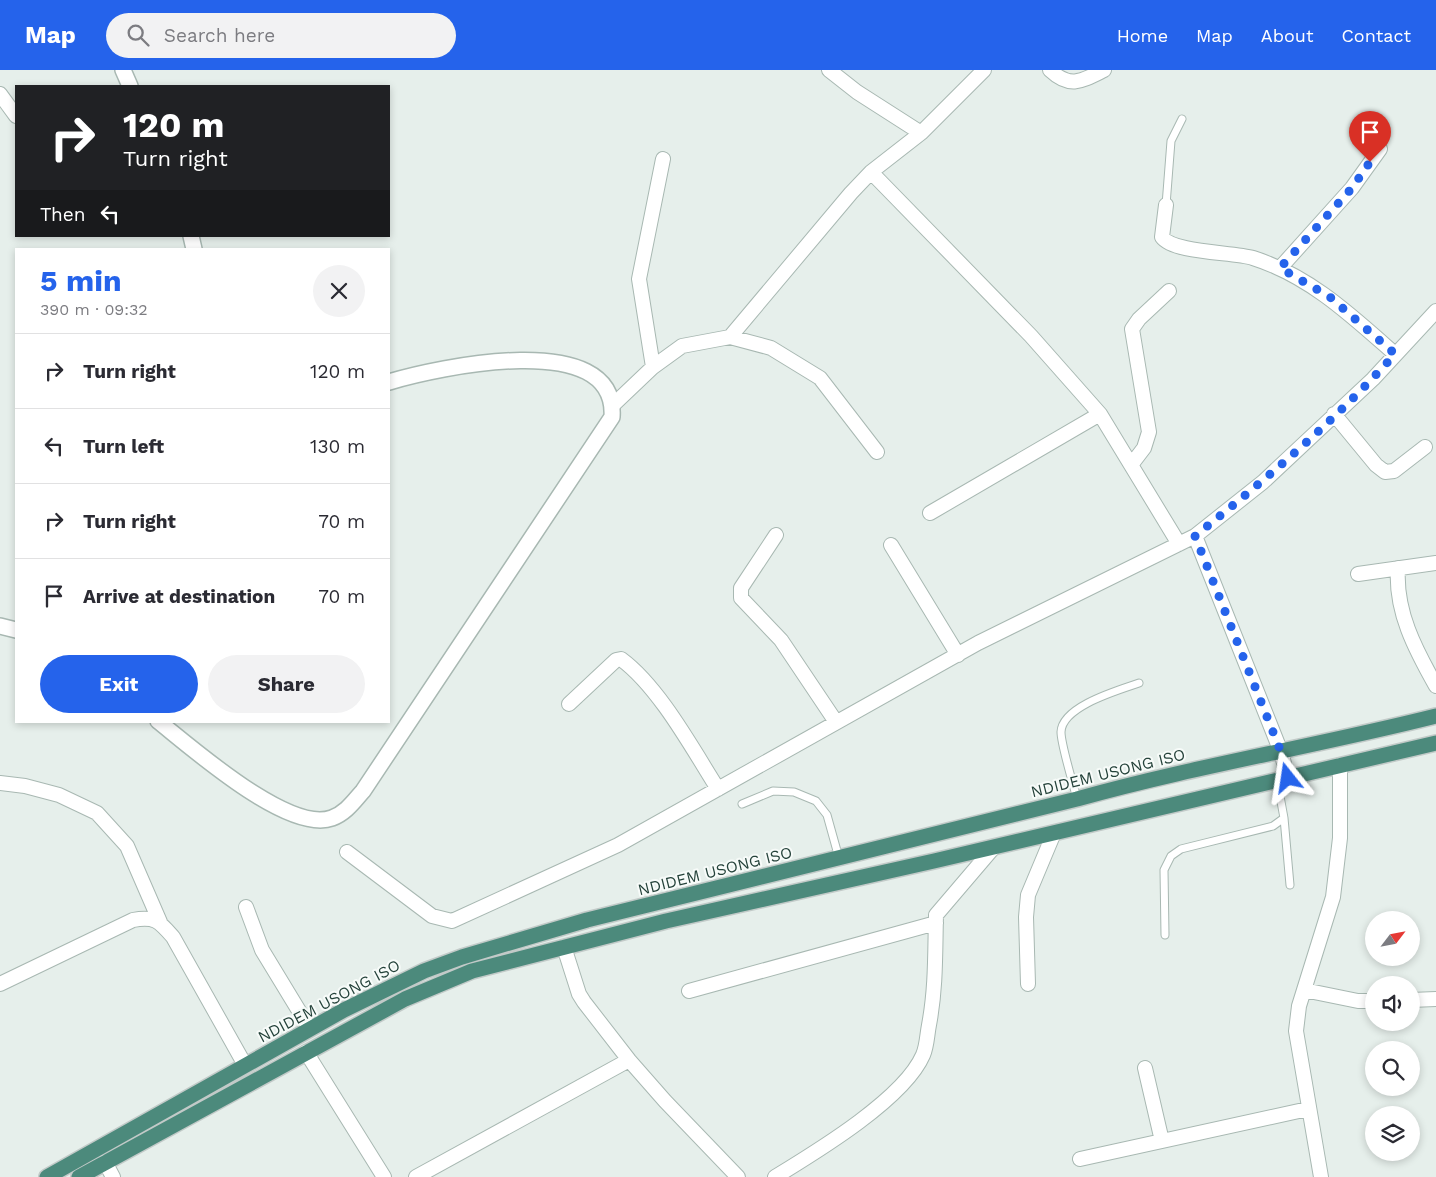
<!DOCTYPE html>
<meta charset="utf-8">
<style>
body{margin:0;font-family:"Work Sans",sans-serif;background:#f2f2f3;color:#2b2b33;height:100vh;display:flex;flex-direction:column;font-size:19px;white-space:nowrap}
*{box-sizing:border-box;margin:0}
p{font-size:16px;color:#7c7c81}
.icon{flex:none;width:28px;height:28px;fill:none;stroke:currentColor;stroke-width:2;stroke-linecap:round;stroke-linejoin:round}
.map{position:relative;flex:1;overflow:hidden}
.details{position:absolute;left:15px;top:178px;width:375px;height:475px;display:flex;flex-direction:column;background:#fff;border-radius:0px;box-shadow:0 2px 8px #0003}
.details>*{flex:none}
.banner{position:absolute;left:15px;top:15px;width:375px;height:152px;border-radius:0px;box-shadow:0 2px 8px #0003;background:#202124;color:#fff;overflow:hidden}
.needle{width:32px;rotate:58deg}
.controls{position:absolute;left:1365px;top:841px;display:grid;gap:10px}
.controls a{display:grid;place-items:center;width:55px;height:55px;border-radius:50%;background:#fff;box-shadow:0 2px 8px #0003;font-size:25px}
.pin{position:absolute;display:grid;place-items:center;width:42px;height:42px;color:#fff;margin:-51px -21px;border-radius:50% 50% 50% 0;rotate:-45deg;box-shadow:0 0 5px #0007}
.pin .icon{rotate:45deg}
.me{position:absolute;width:55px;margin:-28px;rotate:345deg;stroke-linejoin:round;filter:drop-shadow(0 0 4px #0008)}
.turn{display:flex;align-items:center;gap:18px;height:105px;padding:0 25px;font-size:22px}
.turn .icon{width:65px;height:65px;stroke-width:2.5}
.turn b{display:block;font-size:35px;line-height:42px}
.then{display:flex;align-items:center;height:48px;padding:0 25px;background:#0003;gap:10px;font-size:19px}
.round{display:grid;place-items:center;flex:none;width:52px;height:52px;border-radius:26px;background:#f2f2f3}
.head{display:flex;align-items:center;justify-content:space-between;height:85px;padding:0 25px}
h1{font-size:30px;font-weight:700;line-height:38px;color:#2563eb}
.action{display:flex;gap:10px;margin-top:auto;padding:10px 25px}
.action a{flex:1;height:58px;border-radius:30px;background:#2563eb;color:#fff;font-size:20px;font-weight:700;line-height:58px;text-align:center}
.action a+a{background:#f2f2f3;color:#2b2b33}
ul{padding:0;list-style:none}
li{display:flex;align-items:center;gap:15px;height:75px;padding:0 25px;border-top:1px solid #e1e1e2}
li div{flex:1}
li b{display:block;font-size:19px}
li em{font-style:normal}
header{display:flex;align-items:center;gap:30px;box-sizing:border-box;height:70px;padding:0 25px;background:#2563eb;color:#fff}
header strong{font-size:24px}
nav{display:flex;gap:28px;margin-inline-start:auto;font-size:18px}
.search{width:350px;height:45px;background:#f2f2f3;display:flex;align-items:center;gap:12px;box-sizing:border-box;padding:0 18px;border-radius:28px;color:#7c7c81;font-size:19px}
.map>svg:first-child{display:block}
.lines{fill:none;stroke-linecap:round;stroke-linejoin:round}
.service-casing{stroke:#a8b8b2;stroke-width:9}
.minor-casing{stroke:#a8b8b2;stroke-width:16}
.tertiary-casing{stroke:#a8b8b2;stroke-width:18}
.trunk-casing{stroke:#c2cac8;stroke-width:18}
.service{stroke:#fff;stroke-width:7}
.minor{stroke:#fff;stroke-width:14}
.tertiary{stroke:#fff;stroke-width:15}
.trunk{stroke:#4c8a7c;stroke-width:15}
.route{stroke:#2563eb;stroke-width:9;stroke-dasharray:0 16.2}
.labels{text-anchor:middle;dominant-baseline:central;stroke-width:4;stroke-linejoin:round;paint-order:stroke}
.street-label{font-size:16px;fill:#24423a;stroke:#f7fbf9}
</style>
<header>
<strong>Map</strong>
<div class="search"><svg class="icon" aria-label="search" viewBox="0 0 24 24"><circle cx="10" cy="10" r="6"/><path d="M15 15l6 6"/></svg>Search here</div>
<nav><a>Home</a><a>Map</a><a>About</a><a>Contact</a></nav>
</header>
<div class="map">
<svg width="1436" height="1107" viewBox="0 0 1436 1107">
<rect width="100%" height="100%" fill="#e6efeb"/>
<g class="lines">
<defs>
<path id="service" d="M1166,135L1171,71L1182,49
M1077,729C1073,713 1061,675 1061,662C1062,636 1119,620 1139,613
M742,734L773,721L794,722L816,731L827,745L839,788
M1284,748L1290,815
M1165,865L1164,800L1171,786L1181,779L1273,756L1284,748L1277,710"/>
<path id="minor" d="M829,0L857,22L921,63
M1050,0C1070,19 1082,11 1104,0
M0,24L16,46
M871,102L1031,266L1100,344L1179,474
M1166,135L1162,167C1173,183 1233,182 1253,188C1310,206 1352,246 1395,284
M1280,198L1352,118L1380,79
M730,267L851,123L871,102L921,63L984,0
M653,297L639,209L663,89
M612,336L653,297L682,276L730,267L771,278L820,308L877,382
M1334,344L1376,395L1385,402L1394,401L1425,377
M1131,395L1144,378L1149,362L1132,259L1139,249L1169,221
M930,443L1100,344
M776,465L741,518V528L781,570L836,652
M1195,466L1281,682L1288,708
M891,475L958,585
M1398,498C1395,541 1415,579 1436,616
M1358,504L1436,493
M569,634L616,590L621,589C659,617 692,678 718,719
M0,713L25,716L59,725L97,743L127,776L160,852
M347,782L432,846L452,851L618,775L978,573L1195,466L1263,412L1373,309L1436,241
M246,837L262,880L310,959
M564,877L579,924L584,932L629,990L665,1031L738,1107
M0,914L133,850C155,846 159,851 173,867L245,995
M1028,914L1026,847L1028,825L1054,763
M1304,920L1358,931H1374
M689,921L936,853
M1411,930L1436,929
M306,982L384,1107
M1145,998L1162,1071
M1080,1089L1308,1039
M105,1092L113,1107
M416,1107L629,990
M775,1107C816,1082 904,1029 923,985C927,976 927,965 929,955C936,918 935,883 936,845L994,777
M1321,1107L1296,961L1299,936L1333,827L1340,768V695"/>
<path id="tertiary" d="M123,0L130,16
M191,166L194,179
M0,556L16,560
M158,651C192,678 289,764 332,748C346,743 354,731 363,721L612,347C618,257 436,298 389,312"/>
<path id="trunk" d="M47,1107L344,940L424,901L462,887L587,850L1077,729C1195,696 1317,676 1436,646
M79,1107L405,929L472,901L666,851L934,791L1436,673"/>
</defs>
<use href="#service" class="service-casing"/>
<use href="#minor" class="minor-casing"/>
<use href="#tertiary" class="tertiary-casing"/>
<use href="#trunk" class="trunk-casing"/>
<use href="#service" class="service"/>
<use href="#minor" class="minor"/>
<use href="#tertiary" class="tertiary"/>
<use href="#trunk" class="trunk"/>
</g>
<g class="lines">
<path class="route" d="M1288,708L1281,682L1195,466C1265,410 1335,351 1395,284L1330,227L1280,198L1352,118L1370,92"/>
</g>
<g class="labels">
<g class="street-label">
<text transform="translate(1108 703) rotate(-14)">NDIDEM USONG ISO</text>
<text transform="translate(715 801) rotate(-14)">NDIDEM USONG ISO</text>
<text transform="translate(329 931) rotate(-28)">NDIDEM USONG ISO</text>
</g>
</g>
</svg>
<div class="controls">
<a><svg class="needle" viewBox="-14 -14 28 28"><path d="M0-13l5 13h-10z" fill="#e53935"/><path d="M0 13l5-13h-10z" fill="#7c7c81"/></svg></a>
<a><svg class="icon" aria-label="sound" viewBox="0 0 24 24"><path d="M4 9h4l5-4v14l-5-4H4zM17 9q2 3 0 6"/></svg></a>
<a><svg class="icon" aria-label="search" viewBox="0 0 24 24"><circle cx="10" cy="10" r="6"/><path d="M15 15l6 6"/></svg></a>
<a><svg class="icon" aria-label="layers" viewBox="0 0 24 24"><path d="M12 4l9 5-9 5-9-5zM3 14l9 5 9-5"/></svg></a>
</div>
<div class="pin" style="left:1370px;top:92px;background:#d93025"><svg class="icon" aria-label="arrive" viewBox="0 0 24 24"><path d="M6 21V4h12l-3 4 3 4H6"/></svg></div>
<svg class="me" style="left:1288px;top:708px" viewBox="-20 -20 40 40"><path d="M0-17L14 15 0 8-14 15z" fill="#2563eb" stroke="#fff" stroke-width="4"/></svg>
<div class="banner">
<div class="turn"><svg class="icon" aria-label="right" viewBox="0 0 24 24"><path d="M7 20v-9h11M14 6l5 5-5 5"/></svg><div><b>120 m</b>Turn right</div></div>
<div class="then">Then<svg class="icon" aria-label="left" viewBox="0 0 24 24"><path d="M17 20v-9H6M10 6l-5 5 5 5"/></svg></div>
</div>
<section class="details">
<div class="head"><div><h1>5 min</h1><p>390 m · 09:32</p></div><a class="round"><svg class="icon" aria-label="close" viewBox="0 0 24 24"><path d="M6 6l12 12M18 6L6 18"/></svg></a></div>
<ul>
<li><svg class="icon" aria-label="right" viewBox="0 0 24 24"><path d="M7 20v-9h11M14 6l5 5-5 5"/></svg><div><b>Turn right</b></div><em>120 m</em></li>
<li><svg class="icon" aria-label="left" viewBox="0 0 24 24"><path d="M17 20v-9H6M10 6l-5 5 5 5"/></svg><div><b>Turn left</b></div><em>130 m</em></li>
<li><svg class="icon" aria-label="right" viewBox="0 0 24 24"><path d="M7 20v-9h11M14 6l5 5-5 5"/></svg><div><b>Turn right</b></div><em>70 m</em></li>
<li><svg class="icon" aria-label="arrive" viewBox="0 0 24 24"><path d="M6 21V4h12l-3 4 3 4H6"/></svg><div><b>Arrive at destination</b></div><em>70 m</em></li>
</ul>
<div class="action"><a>Exit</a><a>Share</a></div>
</section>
</div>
